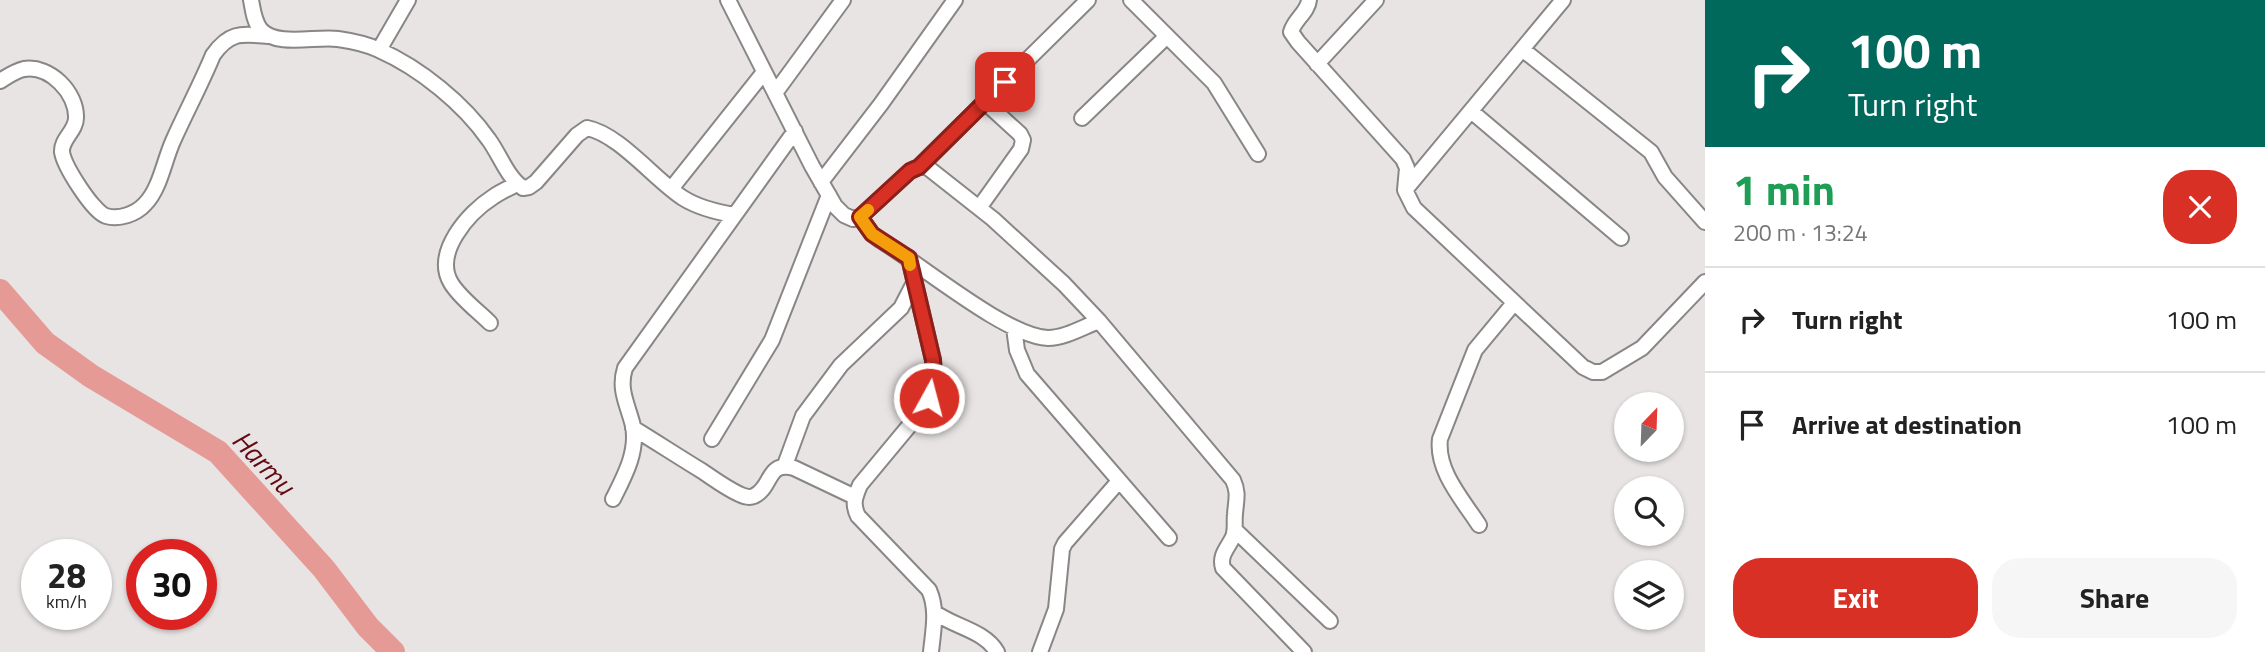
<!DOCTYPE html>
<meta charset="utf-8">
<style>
body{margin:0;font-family:"Titillium Web",sans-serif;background:#f6f6f6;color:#222;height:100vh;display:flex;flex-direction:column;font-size:26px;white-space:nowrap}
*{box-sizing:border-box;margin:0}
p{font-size:23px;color:#767676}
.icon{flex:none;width:38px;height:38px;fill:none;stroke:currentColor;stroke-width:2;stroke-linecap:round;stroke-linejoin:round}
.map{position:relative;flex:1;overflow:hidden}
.side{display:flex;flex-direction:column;background:#fff;width:560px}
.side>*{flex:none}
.guide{background:#00695c;color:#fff;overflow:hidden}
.needle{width:46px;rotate:23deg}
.tools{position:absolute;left:1614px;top:392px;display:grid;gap:14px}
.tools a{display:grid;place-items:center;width:70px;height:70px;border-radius:50%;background:#fff;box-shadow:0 2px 5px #0004;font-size:35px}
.speed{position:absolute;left:21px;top:539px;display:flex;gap:14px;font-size:35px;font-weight:700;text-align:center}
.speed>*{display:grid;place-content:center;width:91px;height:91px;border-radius:50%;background:#fff;box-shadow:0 2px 5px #0004;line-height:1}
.speed small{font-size:18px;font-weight:400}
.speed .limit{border:10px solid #d22;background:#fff;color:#111}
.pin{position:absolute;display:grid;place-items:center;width:60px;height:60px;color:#fff;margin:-30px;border-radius:14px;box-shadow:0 4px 10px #0006}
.me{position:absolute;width:77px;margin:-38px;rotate:7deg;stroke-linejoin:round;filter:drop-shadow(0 0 5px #0008)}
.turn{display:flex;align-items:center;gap:24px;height:147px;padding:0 28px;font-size:32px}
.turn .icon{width:91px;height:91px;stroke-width:2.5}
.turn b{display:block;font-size:49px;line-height:60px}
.round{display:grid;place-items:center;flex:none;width:74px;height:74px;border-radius:28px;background:#f6f6f6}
.summary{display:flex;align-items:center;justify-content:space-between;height:119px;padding:0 28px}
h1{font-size:42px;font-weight:700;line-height:52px;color:#1e9e55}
.primary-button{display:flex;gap:14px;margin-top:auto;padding:14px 28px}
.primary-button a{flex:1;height:80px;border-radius:28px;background:#d93025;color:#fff;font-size:28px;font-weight:700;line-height:80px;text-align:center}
.primary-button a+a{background:#f6f6f6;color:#222}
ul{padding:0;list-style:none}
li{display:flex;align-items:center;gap:21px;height:105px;padding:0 28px;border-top:2px solid #e0e0e0}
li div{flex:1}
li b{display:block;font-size:26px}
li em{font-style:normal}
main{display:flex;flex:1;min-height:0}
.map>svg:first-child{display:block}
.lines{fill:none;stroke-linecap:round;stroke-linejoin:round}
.river{stroke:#e69a96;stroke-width:24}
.minor-casing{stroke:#8a8686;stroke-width:18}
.minor{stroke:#fff;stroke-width:14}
.route-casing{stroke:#8d1f18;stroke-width:18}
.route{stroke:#d93025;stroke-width:12}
.slow{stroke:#f59e0b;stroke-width:12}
.labels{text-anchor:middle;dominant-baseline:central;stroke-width:5;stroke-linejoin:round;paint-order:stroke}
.water-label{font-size:28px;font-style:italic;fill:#630813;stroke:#e8e4e4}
</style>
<main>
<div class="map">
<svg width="1705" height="652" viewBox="0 0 1705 652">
<rect width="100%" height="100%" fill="#e8e4e4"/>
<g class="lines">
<path class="river" d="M0,291L45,343L91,376L218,452L324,569L368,627L393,652"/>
<defs>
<path id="minor" d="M251,0C253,10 254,22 261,30C277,47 316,36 338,39C352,41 367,44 379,50C420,68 464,104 489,140C500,155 507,177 523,188L529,187L536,182L577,135L587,128C619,134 655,180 683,198C699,208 716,212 734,215
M728,0L812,166L835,206L844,215L853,219L860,217L910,171L919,167H927L993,219L1064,284L1099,321L1233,480C1239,493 1236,500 1235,514C1234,522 1236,529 1233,537C1228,548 1219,555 1223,568L1304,652
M1131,0L1214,83L1258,154
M1309,0C1308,12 1294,20 1291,32L1298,42L1403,159L1407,168L1405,190L1414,208L1583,367L1593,372H1602L1642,348L1705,282
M1522,49L1651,152L1665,177L1705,222
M379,50L408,0
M1317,64L1376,0
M0,81C8,76 15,71 24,69C50,65 77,93 76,118C76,131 61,139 62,152C64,166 93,212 106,216C119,220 136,214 145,204C160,189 164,161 173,141C186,112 201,84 213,55C230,31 242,34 268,36
M775,93L843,0
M1471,111L1621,238
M1082,118L1167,36
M919,167L1088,0
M821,182L881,104L955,0
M671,189L764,72
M1405,190L1563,0
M979,208L1021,149L1023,140L1020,134L985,102
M860,217L872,234L880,240C919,263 1007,337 1048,338C1065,338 1083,327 1099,321
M909,258L933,360C934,377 932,393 924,408L860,485C855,497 852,504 858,516L929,590C938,610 933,631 931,652
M490,323C478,311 460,298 451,283C433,253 468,213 493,197C500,192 509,188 517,184
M1014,328L1017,350L1027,374L1169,538
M633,428C656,442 679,457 702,471C714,479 726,488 739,494C743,496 749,498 754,496C773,487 766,461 794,468L855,497
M712,439L772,340L829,195
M785,465L803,416L841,365L901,308L914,283
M613,499C624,477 638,452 633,426C628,405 618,390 625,368L795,131
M1479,525C1463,500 1436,471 1440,439L1475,350L1514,303
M1235,530L1330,621
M934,612C954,627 984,630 997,652
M1040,652L1056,609L1062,549L1065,543L1119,481"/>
</defs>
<use href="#minor" class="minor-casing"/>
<use href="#minor" class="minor"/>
</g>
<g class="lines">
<defs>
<path id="route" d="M929,398L934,374L933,360L909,258L872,234L860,217L910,171L919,167L1005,82"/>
</defs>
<use href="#route" class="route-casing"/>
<use href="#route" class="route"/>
<path class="slow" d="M868,210L860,217L872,234L909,258L910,265"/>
</g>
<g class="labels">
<g class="water-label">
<text transform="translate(264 462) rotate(47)">Harmu</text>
</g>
</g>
</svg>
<div class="tools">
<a><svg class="needle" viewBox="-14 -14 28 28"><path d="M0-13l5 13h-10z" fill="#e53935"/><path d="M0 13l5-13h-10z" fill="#767676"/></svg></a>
<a><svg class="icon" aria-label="search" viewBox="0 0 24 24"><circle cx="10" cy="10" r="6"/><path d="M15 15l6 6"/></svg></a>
<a><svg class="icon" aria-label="layers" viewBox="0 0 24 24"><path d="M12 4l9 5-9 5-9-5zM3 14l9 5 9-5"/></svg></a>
</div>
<div class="speed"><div>28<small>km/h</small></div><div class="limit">30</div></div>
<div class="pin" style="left:1005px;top:82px;background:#d93025"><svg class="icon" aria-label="arrive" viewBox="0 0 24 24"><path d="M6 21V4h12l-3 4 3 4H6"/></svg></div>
<svg class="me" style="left:929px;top:398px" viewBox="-20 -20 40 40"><circle r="17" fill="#d93025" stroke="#fff" stroke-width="3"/><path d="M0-11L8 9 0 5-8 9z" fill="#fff"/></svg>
</div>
<section class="side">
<div class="guide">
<div class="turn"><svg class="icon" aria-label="right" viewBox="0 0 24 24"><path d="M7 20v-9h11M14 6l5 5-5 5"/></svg><div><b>100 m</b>Turn right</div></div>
</div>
<div class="summary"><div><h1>1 min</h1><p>200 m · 13:24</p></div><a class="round" style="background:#d93025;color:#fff"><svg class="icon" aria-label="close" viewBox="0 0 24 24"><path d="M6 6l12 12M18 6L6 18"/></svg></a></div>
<ul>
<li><svg class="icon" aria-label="right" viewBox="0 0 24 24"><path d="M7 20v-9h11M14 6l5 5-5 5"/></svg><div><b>Turn right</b></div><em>100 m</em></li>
<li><svg class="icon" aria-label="arrive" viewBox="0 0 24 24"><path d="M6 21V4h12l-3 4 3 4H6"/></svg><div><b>Arrive at destination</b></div><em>100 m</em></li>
</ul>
<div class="primary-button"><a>Exit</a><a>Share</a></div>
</section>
</main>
